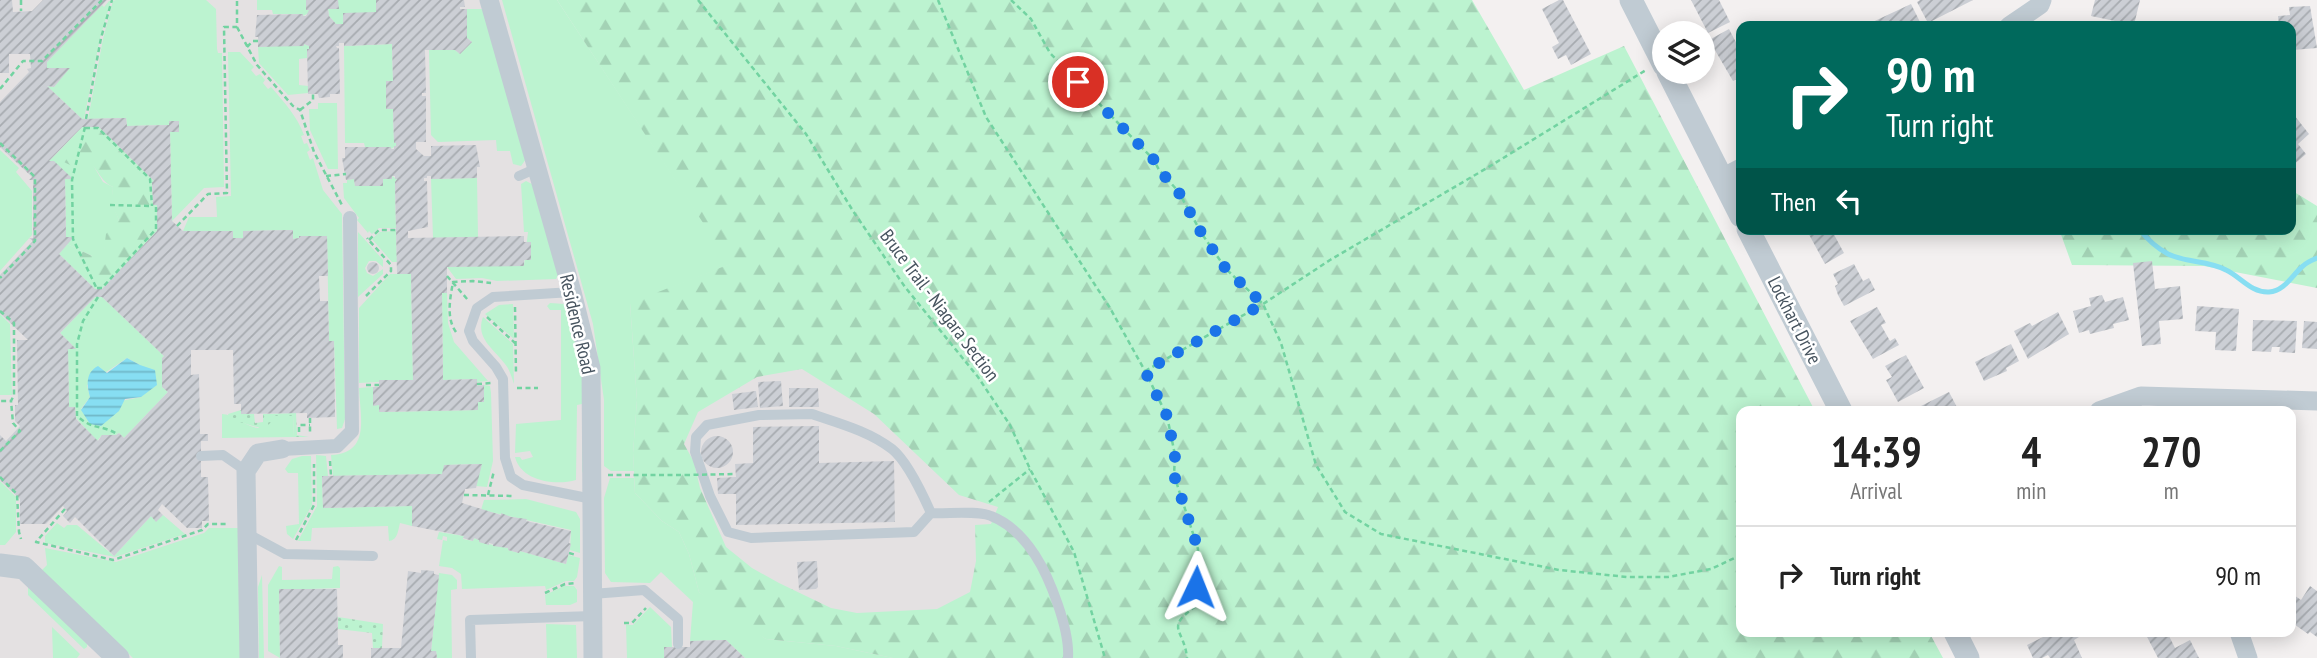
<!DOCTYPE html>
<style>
body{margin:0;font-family:"PT Sans Narrow",sans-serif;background:#f6f6f6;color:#222;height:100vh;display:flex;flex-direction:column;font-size:26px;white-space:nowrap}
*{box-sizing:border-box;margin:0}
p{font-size:23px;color:#767676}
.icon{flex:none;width:38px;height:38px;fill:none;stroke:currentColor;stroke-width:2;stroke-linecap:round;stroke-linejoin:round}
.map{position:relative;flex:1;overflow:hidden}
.panel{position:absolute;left:1736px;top:406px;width:560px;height:231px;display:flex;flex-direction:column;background:#fff;border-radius:14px;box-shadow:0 4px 18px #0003}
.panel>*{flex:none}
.banner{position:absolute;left:1736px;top:21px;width:560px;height:214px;border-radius:14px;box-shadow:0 4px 18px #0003;background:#00695c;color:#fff;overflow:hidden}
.controls{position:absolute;left:1652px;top:21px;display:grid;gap:14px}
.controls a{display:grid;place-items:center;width:63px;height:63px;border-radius:50%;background:#fff;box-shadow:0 4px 18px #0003;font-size:35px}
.pin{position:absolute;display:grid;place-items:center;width:60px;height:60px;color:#fff;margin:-30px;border:4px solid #fff;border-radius:50%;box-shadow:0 2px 7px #0007}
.me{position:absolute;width:77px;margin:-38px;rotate:2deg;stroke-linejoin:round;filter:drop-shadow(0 0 5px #0008)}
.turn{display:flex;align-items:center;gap:24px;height:147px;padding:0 35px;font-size:32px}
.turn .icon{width:91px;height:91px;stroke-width:2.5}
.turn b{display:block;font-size:49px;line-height:60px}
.then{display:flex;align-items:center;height:66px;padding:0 35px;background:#0003;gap:14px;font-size:26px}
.eta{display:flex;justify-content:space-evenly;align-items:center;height:119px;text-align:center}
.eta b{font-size:42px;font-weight:600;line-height:49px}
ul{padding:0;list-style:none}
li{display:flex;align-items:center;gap:21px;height:98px;padding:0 35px;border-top:2px solid #e0e0e0}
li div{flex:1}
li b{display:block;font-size:26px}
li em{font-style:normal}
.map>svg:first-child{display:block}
.education{fill:#e4e1e2}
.grass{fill:#bcf3d0;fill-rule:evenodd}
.forest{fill:url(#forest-firs);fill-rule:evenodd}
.park{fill:url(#park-dots)}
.water{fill:url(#water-rules)}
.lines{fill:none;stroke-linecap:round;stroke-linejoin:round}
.stream{stroke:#87def2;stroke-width:5}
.building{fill:url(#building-hatch);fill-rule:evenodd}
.path{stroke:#72d3a1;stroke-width:2.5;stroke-dasharray:5 3.5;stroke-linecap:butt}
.service{stroke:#c0cbd3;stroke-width:10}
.pedestrian{stroke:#c0cbd3;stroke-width:14}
.minor{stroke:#c0cbd3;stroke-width:19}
.tertiary{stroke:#c0cbd3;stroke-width:23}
.path-bridge{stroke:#72d3a1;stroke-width:2.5;stroke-dasharray:5 3.5;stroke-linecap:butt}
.route{stroke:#1a73e8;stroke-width:12;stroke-dasharray:0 21.6}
.labels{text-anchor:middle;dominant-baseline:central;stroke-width:5;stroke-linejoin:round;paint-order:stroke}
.street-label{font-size:19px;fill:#47545f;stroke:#fff}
</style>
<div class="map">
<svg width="2317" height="658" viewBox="0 0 2317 658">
<defs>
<pattern id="forest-firs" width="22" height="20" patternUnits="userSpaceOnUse" patternTransform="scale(1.75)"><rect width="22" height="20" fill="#bcf3d0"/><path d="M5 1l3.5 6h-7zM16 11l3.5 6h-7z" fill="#a3d2b5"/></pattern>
<pattern id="park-dots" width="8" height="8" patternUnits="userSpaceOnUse" patternTransform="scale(1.75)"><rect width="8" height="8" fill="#bcf3d0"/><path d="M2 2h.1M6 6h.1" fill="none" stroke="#a3d2b5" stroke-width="1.8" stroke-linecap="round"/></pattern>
<pattern id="water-rules" width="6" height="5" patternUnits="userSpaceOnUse" patternTransform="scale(1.75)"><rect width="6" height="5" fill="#87def2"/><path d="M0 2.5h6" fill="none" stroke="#70b7c7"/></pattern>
<pattern id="building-hatch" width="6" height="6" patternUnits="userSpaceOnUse" patternTransform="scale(1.75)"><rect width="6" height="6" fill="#cccfd5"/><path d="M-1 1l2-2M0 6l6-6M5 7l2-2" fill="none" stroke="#a7abb0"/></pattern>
</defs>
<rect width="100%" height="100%" fill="#f3f0f0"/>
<path class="education" d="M0,0H557L731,264L1026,500L1085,658H0Z"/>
<path class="grass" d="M116,0H206L216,9L217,49L218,53H222L224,187L204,188L172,221L170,132H179L178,121L169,125L127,126L126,118L88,119L103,39L113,1Z
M257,0H306V9L309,10V13L303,16V14H273L272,10H257Z
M338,0H376V12L343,24H336L329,16L328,9H338Z
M502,0H557L731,264L630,304L637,400L633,453L634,471H611L604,466V400L593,324Z
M109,1H111L100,38L84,119H82L47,86L54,87L69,68H47V62L102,5L104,7Z
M467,9H484L526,159L521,166L513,164L510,151H497L496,140L438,142L431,135L429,50H455L460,54L472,42L467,38Z
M304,44L309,46V49H307V58L299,59V85L308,86V93L288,95L259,63L258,47Z
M392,44L393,81H386V108L393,109L394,142L396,143V146L391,149V147H365L364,143H345L344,46Z
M228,52H240L254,67L251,70L256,76L260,74L265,80L263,83L268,89L271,87C284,102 297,116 304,135L301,136L304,144L307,143L310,150L307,152L310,160L313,158L323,190L342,214L345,419L342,428L337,429L334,341H329L327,236H299V238L293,239V230L243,231V238H233L232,231H183L189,217H217L216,197L231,196Z
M318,103H337L338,169H328L310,130L309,109H318Z
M61,149L64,152L88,161L93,165L103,182L113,187L112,204L119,220L104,249L92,256L67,244L72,238L66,237L65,179L71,178L49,161Z
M0,150L19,168L16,172L32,191V235L0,271Z
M392,176L397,179L395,182L396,228H379L372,234L369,231L368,233L357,220L359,218L344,198L343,183H347V180L354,179L355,186H383V179H391Z
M477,178L478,237L433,238L431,179Z
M526,181L532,184L558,275L556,279L497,281L482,278L456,279L447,267L524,265L528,232H524C523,216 522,200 521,184Z
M396,231L397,262H392L372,239L380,232Z
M358,232L383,260V267L376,261H369L365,268L367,273L373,276L383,269V274L358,297Z
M390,274H411L413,380L359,383V308Z
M442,293H447L448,323L454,342L488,381L477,382V379L443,380Z
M95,297H102L164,356L162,358V387L168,392L124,438L119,433L116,435H102L97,441L76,418L75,407H69L68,349L74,347L60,333ZM127,358L140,365L141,397L81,409L90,397L87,385Z
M550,303L565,304L580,361L585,404L584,469L582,473V404L577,405L576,480C555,486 521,481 515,457H520L522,460L533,457L530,451L515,453L516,424L561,420V310H550L547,306Z
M513,304L514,339L485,314L499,305Z
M0,314L10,324L12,395H0Z
M483,317L513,344L514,384C512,378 510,370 505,364C494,349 475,338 483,317Z
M484,385L490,386L491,393L493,461L487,487L476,486L481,464L445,465L442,474L333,476L331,455C371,453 360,417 359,388L373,387V405H379L380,412L478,410V402L484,401Z
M222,414C233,414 244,426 258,428L274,416H293L294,437L222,438Z
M316,455L326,456L328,476L322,477L323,508L412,506V526L400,523C398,530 398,540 389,541L388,526L312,528L311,541H298L317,506Z
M302,456H311L312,505L293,539L287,534L286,526L299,524L298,473H288L285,469L292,459Z
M610,478H634L635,493L662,521L679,532L689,554L699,592L766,639L836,646L893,658H745L726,640L690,641L693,602L661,572L650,583L611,582L605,573L604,498Z
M0,481L16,497V532L5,545H0Z
M526,499L576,512L580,519V553L570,550L571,530L481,510L484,500Z
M163,515L185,534L115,557L45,543V536L57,523L64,528L67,525H77L114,556L151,516L156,521Z
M209,528H238L240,658H133L42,570L47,565L45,548L116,562L204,533Z
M439,532L464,536L463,539L473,541L474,538L479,540V542L508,548V550L519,553L520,551L566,564L568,555L580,558L577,577L574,581H566L546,590L545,586L462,589L461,574L452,568L439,566L443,540L447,541V537L443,536L442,540L437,539Z
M279,566L282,567V580L332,579L333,567L338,566L340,568V588L279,590L280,658L268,651V585Z
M439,573L452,575L457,580V589L451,590L452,658H437L436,651H431Z
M262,575L264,658H259L258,587Z
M28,586L87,644V647L84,649L28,595Z
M564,586H574L577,590V602L570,605H546L545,595Z
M650,607L671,627L672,647L664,648V658H627L626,625H633Z
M546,624L576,625L577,658H547Z
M52,627L80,654L77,658H53Z"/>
<path class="forest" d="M557,0H1472L1524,90L1624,46L1815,411H1741V632H1929L1943,658H893L836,646L766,639L728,617L699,592L689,554L679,532L662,521L635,493L633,453L637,400L630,303L730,264ZM802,369L874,414L959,495L998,507L991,524L975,525L976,561L970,592L937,609L857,613L831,608L779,583L752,568L726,547L700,488L694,462L684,444L698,412L757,377Z
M82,127H99L154,181L152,183L153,204L157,205V231L102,289H95L59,254L67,244L92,256L96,246L104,249L106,234L119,220L111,204L113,187C99,180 100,170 88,162L84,168L78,169L64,162L61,149Z
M2291,190L2317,206V288L2204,266L2072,265L2059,229H2291Z"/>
<path class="park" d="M241,410V414H254L255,423L263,422V414L296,413L297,435L309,437H294L293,416H274C267,435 253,425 239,422C228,419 238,424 229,418L228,414Z
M338,617L383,624L382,648H373L372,633L338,629Z"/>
<path class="water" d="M127,358L140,365L155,370L157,385L141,397L125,399L119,411L101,426L90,424L81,410L90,397C87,385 85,373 98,366L107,373Z"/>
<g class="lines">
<path class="stream" d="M2139,229C2147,239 2157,248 2168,254C2186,263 2208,260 2226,270C2241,277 2251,293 2269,292C2285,291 2292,275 2303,266C2307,262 2312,260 2317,258"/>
</g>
<path class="building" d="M0,0H12L13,12L32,11L43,0H107L47,62V68H70L54,87L47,86L82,119L126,118L127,126L169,125V121H179V132H170L172,221L183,231H233V238H243V231L293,230V239L299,238V236H327L328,276H319L320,301H328L329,341H334L335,417L307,418V413L241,414V404H234L233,350H191V375L199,374L200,434H208V441H201V477H208L209,521H202V528H187L162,504L158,510L163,515L156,522L151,516L114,556L75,517L70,523L63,516L67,511L63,506L46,524H20V499L0,480V435L6,441L20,426L15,421V405H18L17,340H28L0,313V275L33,241L29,238H33V180H29L32,177L0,147V102L29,72L27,69L31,68L30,54H9V73H0ZM82,127H99L154,181L152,182L153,205H157V231L102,289H95L59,254L72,239V237H66L65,179H73L54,161H49ZM95,297H102L164,356L162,358V387L168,392L124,438L119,433L116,435H102L98,441L76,419L75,407H69L68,349H76L60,333Z
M306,0H338L339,9H328L329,16L336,24H343V13L376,12V0H464L465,7H460V9H467V38L472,42L460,54L455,50H425L426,93H422V96H426V142H416V149L424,156H431V146L476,145L480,167H477V178L431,179V176H427V178H424V181H427L428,227L408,231V238L524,236V242H531V260H524V266L447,267V293H442L443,380L477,379V386L484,385V402H478V410L379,412V405L373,406V387H379V380H413L411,274H397L395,182L397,179H395V176H392V179H383V186H355L354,179L346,180L342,158H345V147H391V149H394V146H396V143H394L393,109H386V81H393L392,44L344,46V43H339V46H336L337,48H339L340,94H330V97L319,98L318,94H308L307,49H309V46L304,44V46L258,47V37H255L257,15L303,14V16H306L309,10H306Z
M1559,0H1563L1591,54L1571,65L1566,55L1558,59L1552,47L1559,43L1542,9Z
M1691,0H1719L1730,22L1708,33Z
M1920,0H1973L1928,23L1917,2Z
M2095,0H2140L2134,25L2091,16Z
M1911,4L1921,24L1917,26H1864Z
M2310,6L2317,48L2293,50L2291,26H2279L2278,16L2290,15L2289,7Z
M1729,29L1741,52V77L1733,81L1709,40Z
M2291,111L2309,134L2298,144L2306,154L2291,167Z
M1806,229H1831L1844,253L1825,264Z
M2152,261L2155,289L2180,286L2183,319L2159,321L2161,344L2142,346L2133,263Z
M367 268a6 6 0 1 1 12 0a6 6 0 1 1-12 0Z
M1854,264L1863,281L1869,278L1875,290L1844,306L1838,295L1835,286L1838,284L1833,274Z
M2102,295L2105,302L2123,297L2129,320L2113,324L2114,328L2090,334L2089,330L2079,333L2073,311L2091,306L2089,298Z
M2197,306L2239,309L2236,351L2215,350L2216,332L2195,331Z
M1877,307L1886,323L1881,325L1890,341L1895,338L1899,345L1873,359L1850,321Z
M2058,312L2069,334L2028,359L2014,331L2030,323L2032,326Z
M2253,320L2297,321L2295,353L2279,352L2280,347H2272L2271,352L2252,351Z
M2304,321L2317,322V349L2302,348Z
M2011,344L2019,361L2006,368L2007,371L1984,381L1975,362Z
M1906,355L1924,388L1898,402L1886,380L1892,377L1885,366Z
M781,381L783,406L760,408L758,382Z
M789,388H818L819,407H789Z
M756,391L758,407L734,410L732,394Z
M1949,392L1959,411H1911Z
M819,426V463L894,461L895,522L736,525V494H718L717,478L736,477L735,464L753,463V427Z
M701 452a16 16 0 1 1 32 0a16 16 0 1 1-32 0Z
M482,464L476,488L465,489L462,503L501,515V513L511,517L527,519L526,521L571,531L569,543L571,544L566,564L520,551L519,553L508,550V548L493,546V544L489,543V545L479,542V540L474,538L473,541L463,538L464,536L412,526V506L323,508L322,476L442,474L444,465Z
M817,561L818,587L816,589L799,590L797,562Z
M421,570L434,571V574L439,575L431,651H436L437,658H371V648H401L408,571L421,573Z
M2310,586L2317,591V637L2310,632L2308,634L2291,622V593L2301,600Z
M279,589H337L338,645H343V658H280Z
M2053,632H2076L2079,637L2074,640L2082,658H2050L2048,655L2042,658H2033L2027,645Z
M2148,632H2167L2175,648L2190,640L2199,658H2158L2145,633Z
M726,640L745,658H664V647H690V641Z"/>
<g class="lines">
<path class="path" d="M21,0V11
M698,0L806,134L853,211L905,287L978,377L1010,425L1030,469L1074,552L1105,658
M938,0L986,117L1110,308L1145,371L1167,416L1175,455L1174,475L1198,549L1196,606C1164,629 1184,628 1187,658
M1011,0L1031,19L1050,53L1154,160L1159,170L1178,191L1202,234L1226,269L1263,304L1281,343L1316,465L1345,512L1381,534L1559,570L1627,577H1668L1711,569L1741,555
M237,27L257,65L293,106L300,110L314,152L342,205
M247,47L253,41H258
M0,89L23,61H42L102,0
M300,110L313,100V94
M86,119L101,38L112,0
M85,127L72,180L73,239L97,289
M85,128H98L150,179L152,206
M0,143L35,177V241L0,278
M326,176L346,174
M110,205L150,206
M177,226L208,194L227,193L224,27H237V0
M369,240L379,230H396
M447,276L468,300
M97,288H102L156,229V206
M366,296L391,271V265L367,238
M98,297L83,321L77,344V416C94,431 101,424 117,434
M515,307L516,374
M0,311L14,323V395L11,401H0
M487,317L515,343
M456,332C446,318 450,299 453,282L473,281L491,283
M1145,371L1263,304L1330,260L1487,168L1646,70
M477,384L491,383
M366,385H379
M517,388H538
M310,418V433
M299,432V425H310
M0,451L20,431L13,423L11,401
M330,461L331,476
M608,475H685
M0,477L17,494L19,532L21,539
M464,495L513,496
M488,495L494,471
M989,502L1030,469
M65,509L36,542L113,560L202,530L208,524H228
M296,540L314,505V464
M569,553L576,555
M545,593L565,584L575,583
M624,623H632L646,608"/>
<path class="service" d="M519,176L537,168
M572,292L493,297L477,308L469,331L473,341L496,367L503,379L505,458L511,477L523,485L592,499
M812,414C838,423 869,431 892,449C907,461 923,495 931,513L914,532L751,538L728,532L710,496L695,452L696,437L707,425L759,415Z
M201,456L223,455L246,471
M931,513C947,514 977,510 991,516C1009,523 1024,538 1035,555C1050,578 1070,630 1068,658
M248,534L285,554L373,556
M592,594L644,590L678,619V644
M471,658L470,620L593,616"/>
<path class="pedestrian" d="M282,449L337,446L352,431L350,218"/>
<path class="minor" d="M489,0L572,292L591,368L593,658
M2009,26L2040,5L2042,0
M1722,178L1741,168
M2099,411L2141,396L2317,401
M2239,632L2248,658
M249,658L246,471L258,453L282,449"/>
<path class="tertiary" d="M1631,0L1664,65
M1668,72L1741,216
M1748,229L1841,411
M0,565L24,568L118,658
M1955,632L1968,658"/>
<path class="path-bridge" d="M685,475L736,474"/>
</g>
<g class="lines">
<path class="route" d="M1078,82L1154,160L1159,170L1178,191L1202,234L1226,269L1263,304L1145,371L1167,416L1175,455L1174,475L1198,549L1196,587"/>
</g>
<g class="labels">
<g class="street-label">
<text transform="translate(940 305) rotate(53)">Bruce Trail - Niagara Section</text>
<text transform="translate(1795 320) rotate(63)">Lockhart Drive</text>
<text transform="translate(578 324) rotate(77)">Residence Road</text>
</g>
</g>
</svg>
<div class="controls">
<a><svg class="icon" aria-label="layers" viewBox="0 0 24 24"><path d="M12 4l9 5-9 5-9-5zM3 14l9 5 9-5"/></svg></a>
</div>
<div class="pin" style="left:1078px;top:82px;background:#d93025"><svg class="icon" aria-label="arrive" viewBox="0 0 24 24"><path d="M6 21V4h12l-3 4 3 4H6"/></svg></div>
<svg class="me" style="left:1196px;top:587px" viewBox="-20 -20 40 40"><path d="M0-17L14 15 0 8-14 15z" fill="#1a73e8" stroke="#fff" stroke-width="4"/></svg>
<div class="banner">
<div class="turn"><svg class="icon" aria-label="right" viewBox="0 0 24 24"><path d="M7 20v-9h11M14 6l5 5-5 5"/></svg><div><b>90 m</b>Turn right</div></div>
<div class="then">Then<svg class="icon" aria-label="left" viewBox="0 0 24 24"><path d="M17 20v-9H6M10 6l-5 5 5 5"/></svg></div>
</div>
<section class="panel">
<div class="eta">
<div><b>14:39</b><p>Arrival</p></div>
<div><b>4</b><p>min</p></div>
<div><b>270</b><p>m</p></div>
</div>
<ul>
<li><svg class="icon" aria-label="right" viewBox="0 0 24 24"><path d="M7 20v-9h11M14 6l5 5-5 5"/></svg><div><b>Turn right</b></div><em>90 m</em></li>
</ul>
</section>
</div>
